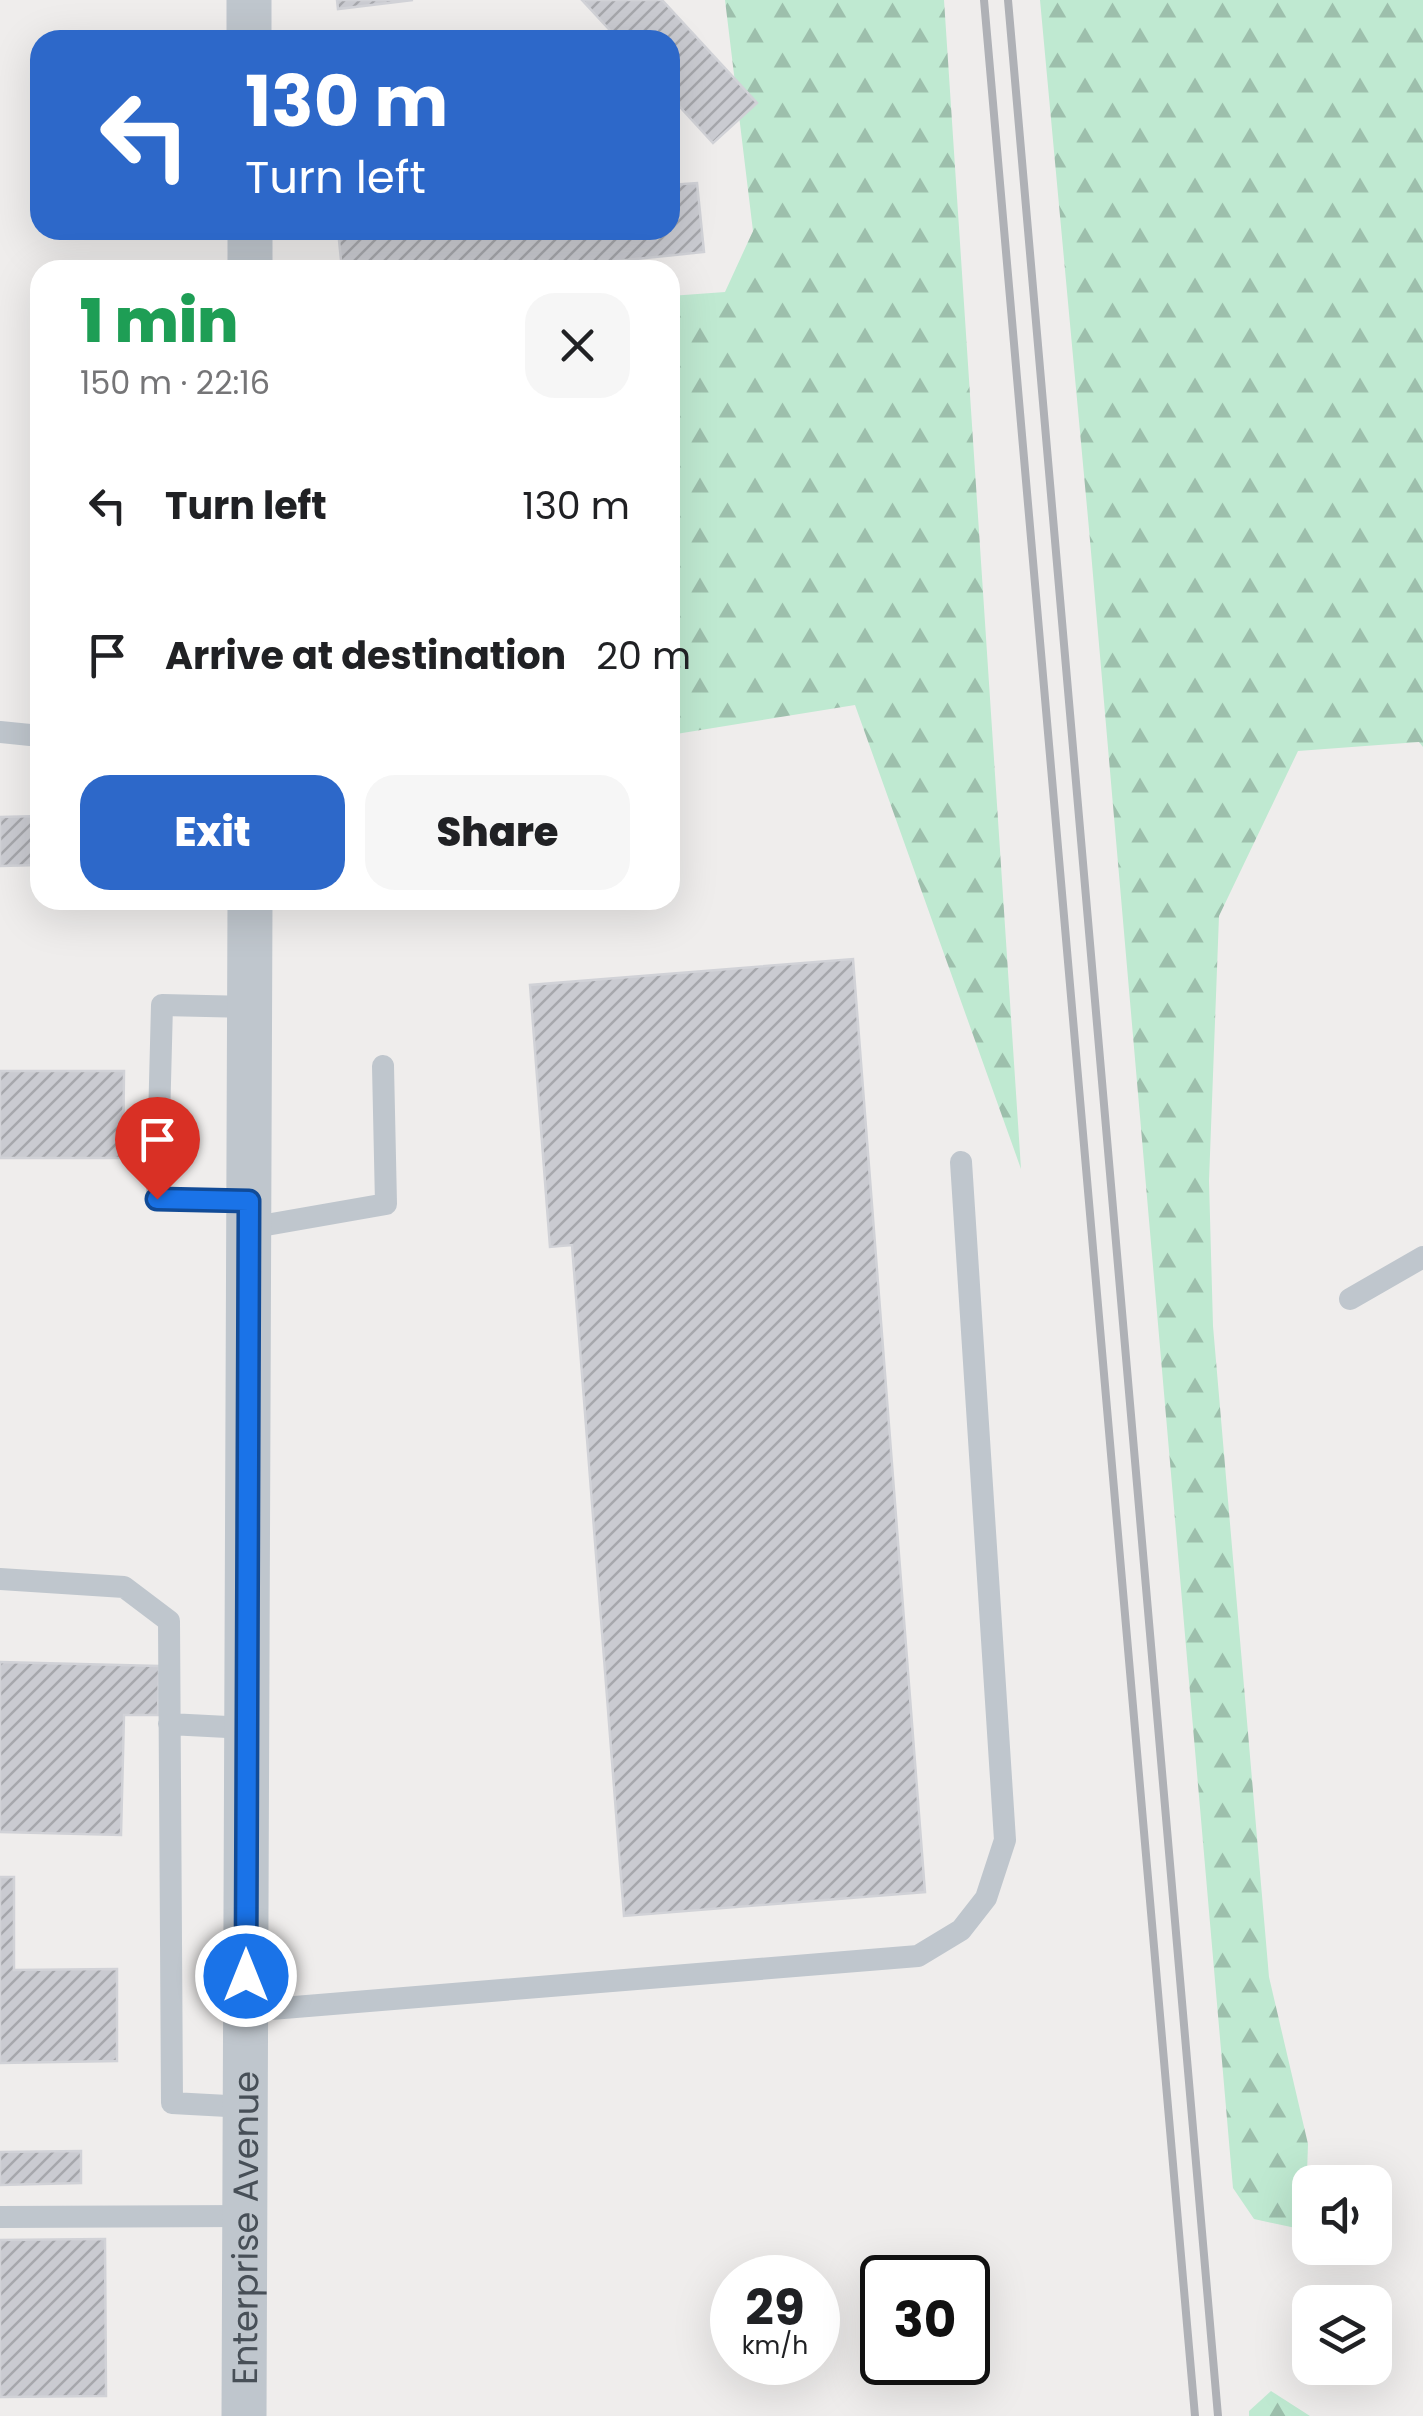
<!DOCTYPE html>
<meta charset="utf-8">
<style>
body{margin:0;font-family:Poppins,sans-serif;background:#f6f6f6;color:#202124;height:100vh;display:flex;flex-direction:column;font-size:38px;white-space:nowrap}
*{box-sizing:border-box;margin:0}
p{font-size:32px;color:#757577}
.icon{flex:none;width:55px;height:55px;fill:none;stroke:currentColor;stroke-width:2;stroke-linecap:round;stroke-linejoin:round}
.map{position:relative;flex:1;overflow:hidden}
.details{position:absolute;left:30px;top:260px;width:650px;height:650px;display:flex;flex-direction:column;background:#fff;border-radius:30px;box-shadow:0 10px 40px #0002}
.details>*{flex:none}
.top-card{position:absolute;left:30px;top:30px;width:650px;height:210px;border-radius:30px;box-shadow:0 10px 40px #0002;background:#2d68c9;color:#fff;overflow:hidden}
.controls{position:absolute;left:1292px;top:2165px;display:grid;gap:20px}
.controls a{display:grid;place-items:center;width:100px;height:100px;border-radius:20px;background:#fff;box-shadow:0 10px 40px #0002;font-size:50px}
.speed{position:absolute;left:710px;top:2255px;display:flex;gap:20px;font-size:50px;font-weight:700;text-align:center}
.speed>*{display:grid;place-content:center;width:130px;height:130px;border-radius:50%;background:#fff;box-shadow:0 10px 40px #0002;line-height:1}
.speed small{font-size:25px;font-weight:400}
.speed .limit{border:5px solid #111;border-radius:15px;background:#fff;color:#111}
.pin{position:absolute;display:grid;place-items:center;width:85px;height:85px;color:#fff;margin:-102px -42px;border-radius:50% 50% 50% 0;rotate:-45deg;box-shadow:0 0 10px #0007}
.pin .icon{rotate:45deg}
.me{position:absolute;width:110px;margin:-55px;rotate:0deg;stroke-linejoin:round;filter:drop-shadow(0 0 8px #0008)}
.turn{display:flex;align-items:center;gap:35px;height:210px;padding:0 50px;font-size:45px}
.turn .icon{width:130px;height:130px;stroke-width:2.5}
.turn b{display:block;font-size:70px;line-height:85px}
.round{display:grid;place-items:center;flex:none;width:105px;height:105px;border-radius:30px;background:#f6f6f6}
.overview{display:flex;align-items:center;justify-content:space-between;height:170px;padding:0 50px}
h1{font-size:60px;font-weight:800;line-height:75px;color:#1e9e55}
.button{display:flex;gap:20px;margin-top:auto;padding:20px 50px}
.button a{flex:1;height:115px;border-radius:30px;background:#2d68c9;color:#fff;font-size:40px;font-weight:800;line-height:115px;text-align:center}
.button a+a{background:#f6f6f6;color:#202124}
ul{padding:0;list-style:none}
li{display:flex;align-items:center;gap:30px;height:150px;padding:0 50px}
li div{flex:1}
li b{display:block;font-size:38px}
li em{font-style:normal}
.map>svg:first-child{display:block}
.forest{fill:url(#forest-firs)}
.building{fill:url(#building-hatch);stroke:#d1d2d7;stroke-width:2.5}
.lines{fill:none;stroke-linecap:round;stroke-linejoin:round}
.service{stroke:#bfc6cd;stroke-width:22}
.minor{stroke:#bfc6cd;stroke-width:45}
.rail{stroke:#afb1b6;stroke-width:8}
.route-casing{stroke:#114b97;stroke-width:25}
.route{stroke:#1a73e8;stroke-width:18}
.labels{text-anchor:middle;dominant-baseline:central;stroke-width:8;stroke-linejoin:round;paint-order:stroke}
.street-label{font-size:35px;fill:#474f57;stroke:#fff}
</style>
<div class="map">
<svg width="1423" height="2416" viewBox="0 0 1423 2416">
<defs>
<pattern id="forest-firs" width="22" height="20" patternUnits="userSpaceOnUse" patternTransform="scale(2.5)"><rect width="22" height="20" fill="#bfe9d1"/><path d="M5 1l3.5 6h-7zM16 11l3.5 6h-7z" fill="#9dbfac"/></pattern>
<pattern id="building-hatch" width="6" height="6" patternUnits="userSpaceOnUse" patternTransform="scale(2.5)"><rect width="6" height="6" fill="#cacbd1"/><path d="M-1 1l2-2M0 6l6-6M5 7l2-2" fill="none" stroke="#a6a7ac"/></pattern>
</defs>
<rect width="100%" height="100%" fill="#efedec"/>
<path class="forest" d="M725,0H944L1021,1169L855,705L670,735V296L725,292L753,231Z
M1040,0H1423V747L1419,742L1298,751L1219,916L1209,1181L1213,1326L1269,1977L1308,2144L1305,2230L1254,2219L1233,2188L1089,529Z
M1271,2391L1310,2416H1249V2411Z"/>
<path class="building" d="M337,0H413L338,9Z
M582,0H662L757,103L713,143L670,96V40H619Z
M697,183L704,252L529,270H342L338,230H670V185Z
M40,816V865L0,866V817Z
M853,959L925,1892L624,1916L572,1245L550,1247L530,985Z
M0,1071H124L123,1158H0Z
M0,1662L159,1666L158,1715H124L121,1835L0,1832Z
M0,1877H14V1970L117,1969V2061L0,2063Z
M81,2151V2183L0,2185V2152Z
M105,2239L106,2396L0,2397V2240Z"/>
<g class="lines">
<path class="service" d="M0,732L40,736
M249,1201L157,1199L162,1005L250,1007
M249,1228L386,1204L383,1066
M1350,1299L1423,1257
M0,1579L124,1587L169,1621L172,2103L246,2107
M169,1724L247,1728
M246,2011L918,1956L961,1930L986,1898L1005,1840L961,1162
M0,2217L246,2216"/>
<g class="minor">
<path d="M249,0V40"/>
<path d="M250,230V270"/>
<path id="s1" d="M244,2416L250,900"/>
</g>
<path class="rail" d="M984,0L1195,2416
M1008,0L1218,2416"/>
</g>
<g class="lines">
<defs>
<path id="route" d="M157,1199L249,1201L246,1976"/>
</defs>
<use href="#route" class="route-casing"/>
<use href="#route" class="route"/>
</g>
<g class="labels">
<g class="street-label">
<text stroke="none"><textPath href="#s1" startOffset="188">Enterprise Avenue</textPath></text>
</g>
</g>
</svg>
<div class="controls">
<a><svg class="icon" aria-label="sound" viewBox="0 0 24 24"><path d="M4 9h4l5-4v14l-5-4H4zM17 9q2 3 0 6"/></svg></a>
<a><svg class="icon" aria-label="layers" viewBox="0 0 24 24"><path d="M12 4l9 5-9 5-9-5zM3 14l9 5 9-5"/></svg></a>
</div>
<div class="speed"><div>29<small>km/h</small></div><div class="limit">30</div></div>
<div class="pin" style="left:157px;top:1199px;background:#d93025"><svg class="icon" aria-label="arrive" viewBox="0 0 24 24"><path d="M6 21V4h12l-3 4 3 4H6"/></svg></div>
<svg class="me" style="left:246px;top:1976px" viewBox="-20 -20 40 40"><circle r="17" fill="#1a73e8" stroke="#fff" stroke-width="3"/><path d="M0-11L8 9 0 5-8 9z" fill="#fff"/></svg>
<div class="top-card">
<div class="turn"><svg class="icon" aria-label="left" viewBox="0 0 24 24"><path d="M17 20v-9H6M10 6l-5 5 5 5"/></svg><div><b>130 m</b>Turn left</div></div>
</div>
<section class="details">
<div class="overview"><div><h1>1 min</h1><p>150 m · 22:16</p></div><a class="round"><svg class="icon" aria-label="close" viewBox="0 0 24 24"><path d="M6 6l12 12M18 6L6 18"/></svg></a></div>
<ul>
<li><svg class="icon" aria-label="left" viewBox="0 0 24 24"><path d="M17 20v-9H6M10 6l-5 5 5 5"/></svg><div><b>Turn left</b></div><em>130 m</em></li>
<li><svg class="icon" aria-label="arrive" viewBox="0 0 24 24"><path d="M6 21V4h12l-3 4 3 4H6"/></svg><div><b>Arrive at destination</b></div><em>20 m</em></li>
</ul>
<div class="button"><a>Exit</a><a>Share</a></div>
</section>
</div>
